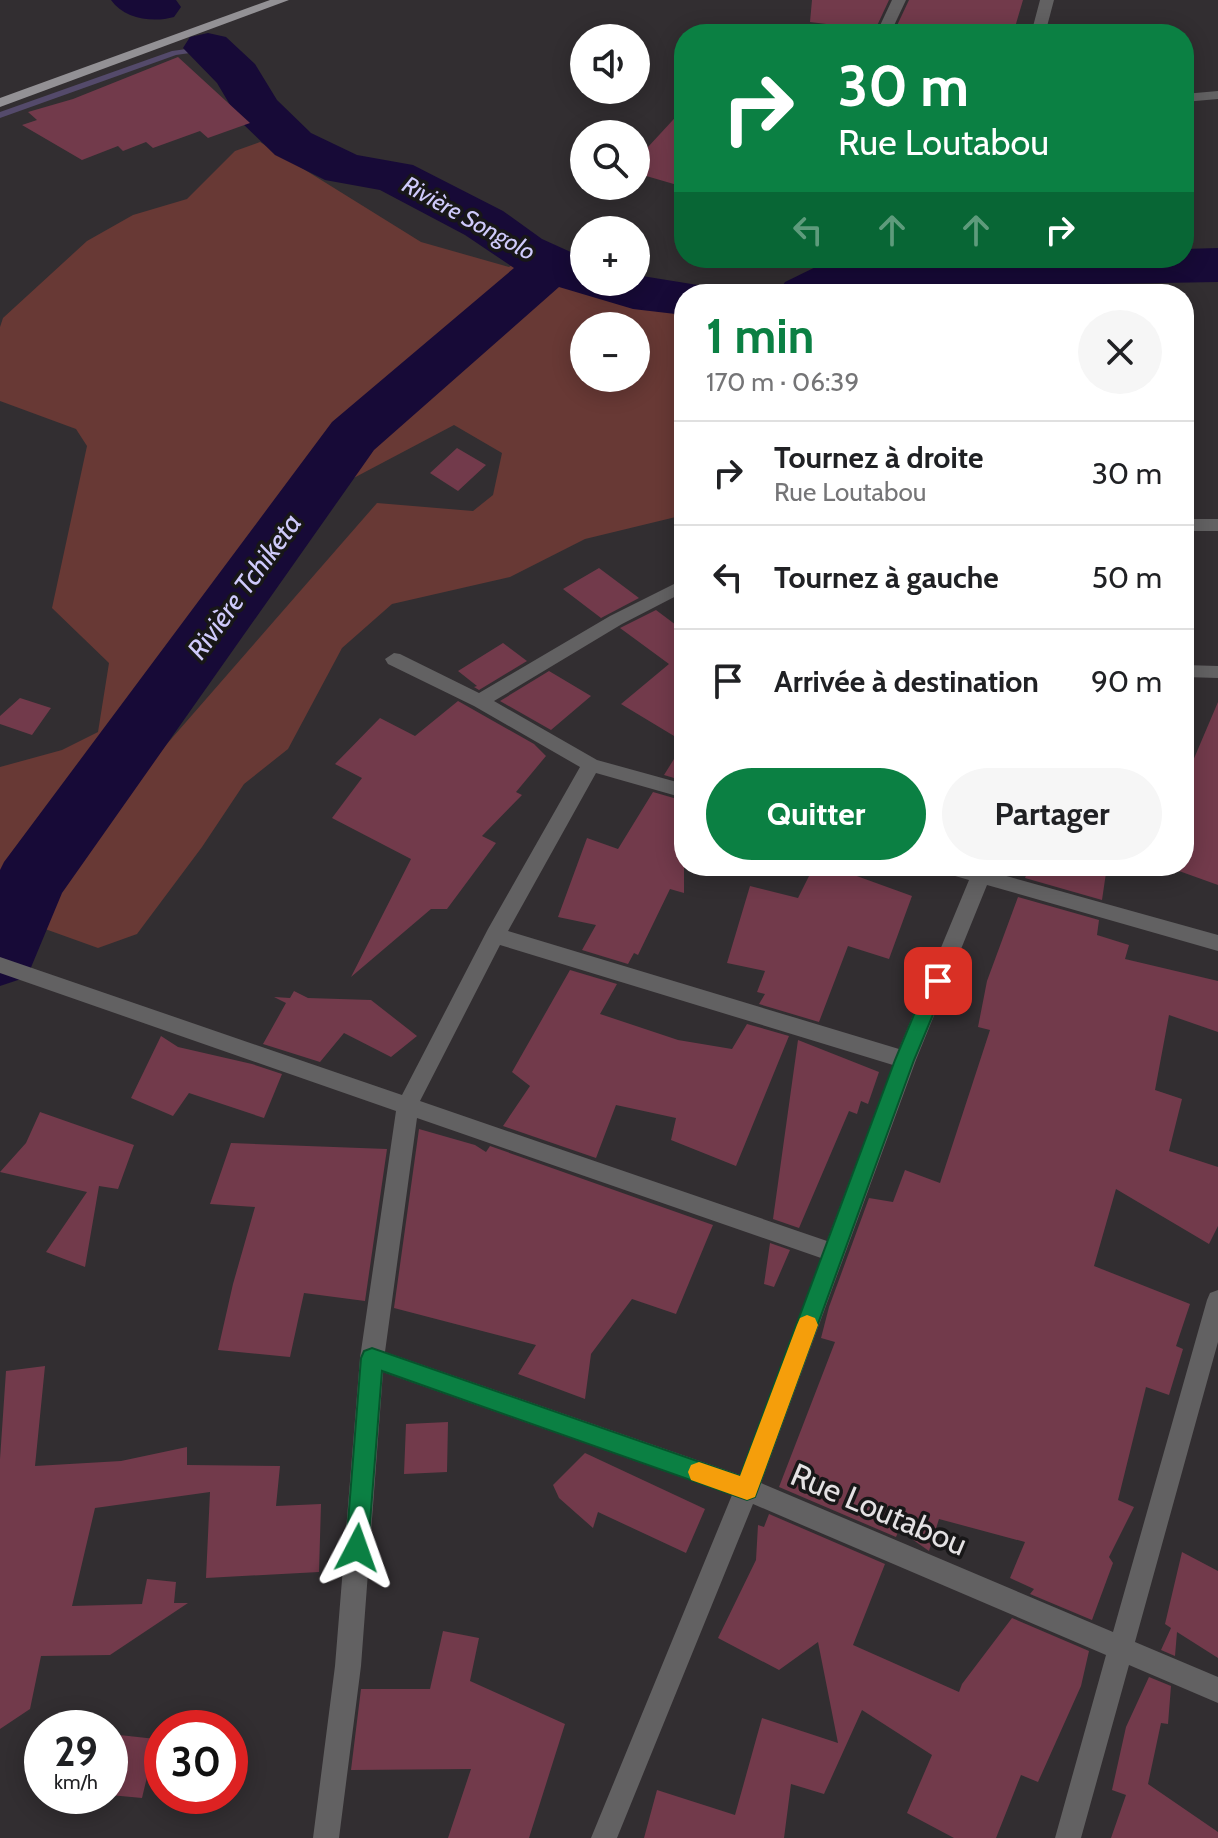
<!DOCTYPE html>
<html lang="fr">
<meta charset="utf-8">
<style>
body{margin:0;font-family:Cabin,sans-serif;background:#f6f6f6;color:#202124;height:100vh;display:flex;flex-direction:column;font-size:30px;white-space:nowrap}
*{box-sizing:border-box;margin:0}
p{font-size:26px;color:#757577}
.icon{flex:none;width:44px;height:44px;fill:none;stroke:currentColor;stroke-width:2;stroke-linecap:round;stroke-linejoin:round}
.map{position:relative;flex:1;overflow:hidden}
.drawer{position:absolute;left:674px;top:284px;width:520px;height:592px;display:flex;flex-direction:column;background:#fff;border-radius:32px;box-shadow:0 4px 20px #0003}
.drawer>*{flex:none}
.guide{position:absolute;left:674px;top:24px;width:520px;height:244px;border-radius:32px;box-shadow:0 4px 20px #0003;background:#0b8043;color:#fff;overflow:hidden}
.tools{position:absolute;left:570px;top:24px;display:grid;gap:16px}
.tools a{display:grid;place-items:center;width:80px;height:80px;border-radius:50%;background:#fff;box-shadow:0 4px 20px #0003;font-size:40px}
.speed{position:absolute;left:24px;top:1710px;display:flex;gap:16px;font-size:40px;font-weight:700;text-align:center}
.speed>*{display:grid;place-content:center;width:104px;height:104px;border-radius:50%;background:#fff;box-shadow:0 4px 20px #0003;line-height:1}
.speed small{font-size:20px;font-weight:400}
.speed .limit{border:12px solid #d22;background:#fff;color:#111}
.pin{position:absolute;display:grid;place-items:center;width:68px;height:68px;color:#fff;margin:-34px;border-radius:16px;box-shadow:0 4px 12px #0006}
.me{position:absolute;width:88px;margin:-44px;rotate:4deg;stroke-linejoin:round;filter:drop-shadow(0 0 6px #0008)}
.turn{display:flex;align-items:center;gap:28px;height:168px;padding:0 32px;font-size:36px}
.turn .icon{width:104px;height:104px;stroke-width:2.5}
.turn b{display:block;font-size:56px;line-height:68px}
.lanes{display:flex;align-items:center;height:76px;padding:0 32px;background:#0003;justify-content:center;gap:40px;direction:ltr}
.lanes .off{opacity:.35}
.round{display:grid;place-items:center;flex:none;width:84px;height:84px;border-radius:42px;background:#f6f6f6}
.overview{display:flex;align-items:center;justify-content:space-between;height:136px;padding:0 32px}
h1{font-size:48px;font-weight:800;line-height:60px;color:#0b8043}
.cta{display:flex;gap:16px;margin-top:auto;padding:16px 32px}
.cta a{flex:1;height:92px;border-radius:48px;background:#0b8043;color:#fff;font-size:32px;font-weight:800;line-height:92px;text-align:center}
.cta a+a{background:#f6f6f6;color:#202124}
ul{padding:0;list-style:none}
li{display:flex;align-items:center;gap:24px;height:104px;padding:0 32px;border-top:2px solid #e0e0e0}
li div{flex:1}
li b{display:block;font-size:30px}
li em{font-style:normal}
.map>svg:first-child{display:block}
.green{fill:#683935;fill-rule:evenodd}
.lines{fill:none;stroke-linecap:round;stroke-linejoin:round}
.stream{fill:#544a6b;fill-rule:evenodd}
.river{fill:#170a37;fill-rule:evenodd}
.building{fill:#723a4b}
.minor{fill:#626162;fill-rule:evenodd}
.major{fill:#939195;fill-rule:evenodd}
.route{fill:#0b8043;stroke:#07532c;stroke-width:2}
.slow{fill:#f59e0b}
.labels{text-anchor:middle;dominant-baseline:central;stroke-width:7;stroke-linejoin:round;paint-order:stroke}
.far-water-label{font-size:24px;font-style:italic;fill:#cfcafb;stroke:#181718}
.water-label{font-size:28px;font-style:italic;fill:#cfcafb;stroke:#181718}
.near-street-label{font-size:32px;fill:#e4e1e3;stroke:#181718}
</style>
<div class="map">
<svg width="1218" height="1838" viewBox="0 0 1218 1838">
<rect width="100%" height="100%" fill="#322e31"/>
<path class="green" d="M260,142L421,242L509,267L529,254L584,275V282H613L693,294H684V515L585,539L510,577L392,604L342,648L288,749L244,784L202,847L137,934L98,948L34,925L118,800L377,503L473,511L493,495L502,453L454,425L312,500L279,557L213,625L85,795L0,875V767L62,750L98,732L109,663L52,608L87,446L76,429L0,401V327L3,318L87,241L133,215L187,199L235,151ZM584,326H636V378H584Z
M866,267L947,269L1010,294H790L816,291Z"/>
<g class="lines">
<path class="stream" d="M208,46H211V50L176,55L0,118V112L172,51Z"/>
<path class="river" d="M111,0H176L181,7L174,17C153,23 124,19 111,0Z
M208,33L226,37L255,64L277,100L311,133L357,155L413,165L503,211L542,239L584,258V282H636V275L704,286L710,294H684V315L633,309L559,287L374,450L62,893L27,977L0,986V870L4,862L332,422L514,268L465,235L380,190L325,180L275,155L239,120L217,83L183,48L190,37Z
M1218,248V282L860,288L848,294H777L785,282L834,258H1184V249Z"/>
</g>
<path class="building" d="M812,0H889L875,30L810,22Z
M909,0H1023L1013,34H893Z
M178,57L250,123L208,138L200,131L153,148L146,142L123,151L118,146L82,160L22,125L37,120L28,112L73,99Z
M684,108V187L636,173V160Z
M457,448L486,465L458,491L430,473Z
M599,568L639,598L601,618L563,589Z
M656,610L684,631V742L621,704L669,664L620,628Z
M503,643L527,661L479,690L474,687L477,686L458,671Z
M549,671L591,696L551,730L500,701Z
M20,698L51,708L32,735L0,724V716Z
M458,701L534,744L546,756L516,792L522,795L482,836L496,843L447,909H431L351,977L411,859L332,818L362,778L335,764L380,718L415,736Z
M1218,702V885L1179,871L1184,866V782Z
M684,743V781L664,775Z
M653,792L684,801V893L670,889L638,955L634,953L628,964L582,950L596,925L558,917L587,838L618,849Z
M814,866H829L912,896L889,959L848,946L819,1022L759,1004L765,994L757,992L765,971L727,963L750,886L798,898Z
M1030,866H1107L1102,900L1025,878Z
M1018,897L1099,920L1097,935L1129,945L1125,959L1218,981V1032L1169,1015L1155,1090L1182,1099L1169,1151L1218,1167V1226L1209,1244L1116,1189L1094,1266L1190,1304L1176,1346L1183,1349L1169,1395L1146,1387L1118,1500L1134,1507L1109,1557L1113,1563L1092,1620L1030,1594L1034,1589L1010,1578L1025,1542L939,1519L929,1551L899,1530L896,1537L779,1487L835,1342L821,1338L829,1307L869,1198L893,1202L905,1170L940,1183L990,1030L978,1027L987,981Z
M570,970L617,984L600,1014L678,1040L732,1049L747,1024L789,1036L736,1166L671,1140L676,1118L616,1105L596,1158L503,1126L530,1086L512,1072Z
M294,991L308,998L371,1000L417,1036L391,1057L344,1033L320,1062L263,1044L286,1003L274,997L290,998Z
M161,1036L178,1047L252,1064L282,1074L264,1118L189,1093L173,1116L131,1098Z
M798,1040L879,1072L868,1104L861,1101L857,1114L849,1111L799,1228L773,1219Z
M40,1112L134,1145L118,1189L99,1186L85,1267L46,1252L87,1192L0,1172L26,1143Z
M419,1129L475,1145L486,1152L490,1146L713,1225L676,1314L632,1299L591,1354L585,1399L518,1374L536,1345L394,1308Z
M231,1143L387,1149L365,1301L304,1293L290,1357L218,1350L233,1284L255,1207L210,1204Z
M770,1243L790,1250L774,1287L764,1284Z
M45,1366L35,1466L121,1461L187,1447V1465L280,1466L276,1506L321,1504L319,1572L206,1578L210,1492L95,1508L72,1606L142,1604L147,1579L176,1582L174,1603H188L110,1655L41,1656L30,1709L0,1729V1459L6,1371Z
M448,1422L447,1472L404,1474L406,1424Z
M585,1453L705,1509L686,1553L598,1512L593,1528L559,1498L553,1485Z
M769,1514L885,1564L853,1645L959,1692L962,1684L1012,1618L1089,1651L1081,1686L1038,1782L1021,1775L996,1838H954L907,1813L932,1755L862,1710L824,1794L791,1784L784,1838H644L657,1790L735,1815L762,1718L838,1743L818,1642L779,1670L718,1638L756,1560L758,1525L764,1527Z
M1182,1552L1218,1571V1658L1177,1632L1175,1656L1161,1650L1171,1628L1165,1624Z
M443,1631L479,1638L470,1681L565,1724L529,1838H448L471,1769L351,1770L361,1689H430Z
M1149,1677L1171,1686L1168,1724L1161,1723L1148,1784L1218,1832V1838H1111L1126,1795L1112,1790L1126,1727Z
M110,1734L156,1739L142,1798L110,1795Z"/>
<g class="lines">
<path class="minor" d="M892,0H906L890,34H876Z
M1040,0H1054L1045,34H1031Z
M1218,91V99L1184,102V94Z
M1184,519H1218V531H1184Z
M684,579V592L622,624L494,701L597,760L684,784V798L596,773L508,931L899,1049L969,880L938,871L935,866H995L992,872L1218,935V951L987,885L916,1060L761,1483L1113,1632L1207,1300L1210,1293L1218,1290V1342L1135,1642L1218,1677V1703L1129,1665L1081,1838H1055L1106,1655L753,1504L617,1838H591L732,1495L383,1372L361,1666L339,1838H313L335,1666L360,1358L396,1111L0,973V957L402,1095L488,929L580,767L474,706L388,664L385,659L394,653L400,654L479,693L610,616ZM500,945L893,1065L827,1241L420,1101ZM417,1118L821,1258L740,1475L385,1352Z
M1184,665L1218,666V678L1184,677Z"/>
<path class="major" d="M270,0H289L0,107V98Z"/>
</g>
<path class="route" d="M938,974L944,976L947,981L914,1060L755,1497L747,1500L382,1371L368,1548L365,1555L357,1559L349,1555L346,1548L361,1358L364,1351L372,1348L740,1476L895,1060L928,981L931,976Z"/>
<path class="slow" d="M807,1315L815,1318L818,1325L755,1497L747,1500L691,1480L688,1472L691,1465L699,1462L740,1476L797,1325L800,1318Z"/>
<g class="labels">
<g class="far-water-label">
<text transform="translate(469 218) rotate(29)">Rivière Songolo</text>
</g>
<g class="water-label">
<text transform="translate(244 586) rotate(-54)">Rivière Tchiketa</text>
</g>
<g class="near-street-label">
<text transform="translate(879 1509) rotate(23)">Rue Loutabou</text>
</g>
</g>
</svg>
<div class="tools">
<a><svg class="icon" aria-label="sound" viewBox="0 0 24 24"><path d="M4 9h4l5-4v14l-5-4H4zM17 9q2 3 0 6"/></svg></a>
<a><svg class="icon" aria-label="search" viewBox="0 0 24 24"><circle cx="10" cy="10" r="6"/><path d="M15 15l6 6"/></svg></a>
<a>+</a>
<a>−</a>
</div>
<div class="speed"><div>29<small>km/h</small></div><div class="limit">30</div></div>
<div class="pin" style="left:938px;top:981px;background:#d93025"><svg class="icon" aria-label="arrive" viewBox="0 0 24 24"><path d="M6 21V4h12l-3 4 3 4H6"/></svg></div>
<svg class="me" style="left:357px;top:1548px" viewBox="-20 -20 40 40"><path d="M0-17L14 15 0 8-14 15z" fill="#0b8043" stroke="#fff" stroke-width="4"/></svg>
<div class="guide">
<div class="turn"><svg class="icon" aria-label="right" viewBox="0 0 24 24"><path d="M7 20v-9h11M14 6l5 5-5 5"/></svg><div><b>30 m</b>Rue Loutabou</div></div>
<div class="lanes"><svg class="icon off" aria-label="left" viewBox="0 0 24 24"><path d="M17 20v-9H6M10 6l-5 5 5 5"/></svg><svg class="icon off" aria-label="ahead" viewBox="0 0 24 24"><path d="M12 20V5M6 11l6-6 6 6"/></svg><svg class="icon off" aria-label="ahead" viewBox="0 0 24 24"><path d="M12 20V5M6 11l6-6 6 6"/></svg><svg class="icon" aria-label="right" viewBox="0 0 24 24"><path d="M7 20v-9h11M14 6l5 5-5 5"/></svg></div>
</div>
<section class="drawer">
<div class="overview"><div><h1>1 min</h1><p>170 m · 06:39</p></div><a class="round"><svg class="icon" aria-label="close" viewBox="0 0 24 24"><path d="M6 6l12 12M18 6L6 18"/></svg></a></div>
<ul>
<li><svg class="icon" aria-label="right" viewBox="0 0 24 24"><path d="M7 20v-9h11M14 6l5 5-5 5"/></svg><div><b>Tournez à droite</b><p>Rue Loutabou</p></div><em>30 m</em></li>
<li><svg class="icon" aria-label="left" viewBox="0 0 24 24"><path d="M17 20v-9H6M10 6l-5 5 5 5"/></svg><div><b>Tournez à gauche</b></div><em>50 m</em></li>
<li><svg class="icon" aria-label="arrive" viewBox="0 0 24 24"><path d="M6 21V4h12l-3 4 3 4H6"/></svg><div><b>Arrivée à destination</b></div><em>90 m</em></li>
</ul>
<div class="cta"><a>Quitter</a><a>Partager</a></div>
</section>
</div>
